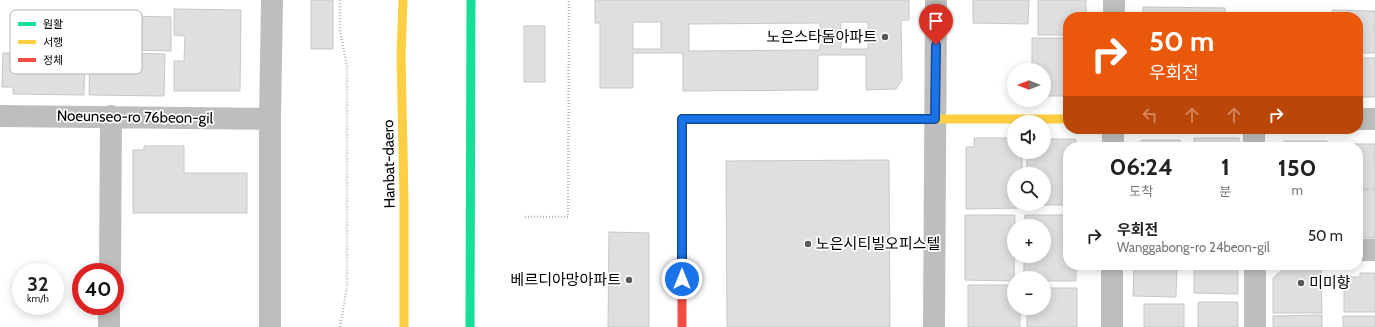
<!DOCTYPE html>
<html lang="ko">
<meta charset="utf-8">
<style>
body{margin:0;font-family:Cabin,"Noto Sans KR",sans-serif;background:#f2f2f2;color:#222;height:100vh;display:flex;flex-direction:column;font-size:15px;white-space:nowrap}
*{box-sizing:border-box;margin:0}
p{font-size:13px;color:#767676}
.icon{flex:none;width:22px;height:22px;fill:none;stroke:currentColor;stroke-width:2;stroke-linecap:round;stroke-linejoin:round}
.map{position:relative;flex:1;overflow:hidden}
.sheet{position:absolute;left:1063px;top:142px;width:300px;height:128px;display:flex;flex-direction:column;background:#fff;border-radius:16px;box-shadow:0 2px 10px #0003}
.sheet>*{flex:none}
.top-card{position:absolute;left:1063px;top:12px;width:300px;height:122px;border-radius:16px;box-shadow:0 2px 10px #0003;background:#ea580c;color:#fff;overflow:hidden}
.needle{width:26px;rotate:270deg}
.fabs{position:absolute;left:1007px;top:63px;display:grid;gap:8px}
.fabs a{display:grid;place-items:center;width:44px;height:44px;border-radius:50%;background:#fff;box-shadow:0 2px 10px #0003;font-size:20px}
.speed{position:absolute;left:12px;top:263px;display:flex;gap:8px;font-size:20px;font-weight:700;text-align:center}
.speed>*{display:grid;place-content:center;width:52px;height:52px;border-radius:50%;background:#fff;box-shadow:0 2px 10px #0003;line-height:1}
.speed small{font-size:10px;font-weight:400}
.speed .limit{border:6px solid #d22;background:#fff;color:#111}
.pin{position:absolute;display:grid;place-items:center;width:34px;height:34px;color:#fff;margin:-41px -17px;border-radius:50% 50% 50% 0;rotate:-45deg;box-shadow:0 0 4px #0007}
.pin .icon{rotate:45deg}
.me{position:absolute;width:44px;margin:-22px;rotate:0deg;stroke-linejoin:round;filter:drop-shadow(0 0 3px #0008)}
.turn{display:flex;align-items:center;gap:14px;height:84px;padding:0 20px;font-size:18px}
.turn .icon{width:52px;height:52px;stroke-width:2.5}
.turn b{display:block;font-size:28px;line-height:34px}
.lanes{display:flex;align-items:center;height:38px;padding:0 20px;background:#0003;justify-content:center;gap:20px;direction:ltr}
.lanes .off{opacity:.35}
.eta{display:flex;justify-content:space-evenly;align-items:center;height:68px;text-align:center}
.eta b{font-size:24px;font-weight:700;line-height:28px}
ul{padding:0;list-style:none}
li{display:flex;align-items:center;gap:12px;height:52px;padding:0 20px}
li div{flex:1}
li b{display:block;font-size:15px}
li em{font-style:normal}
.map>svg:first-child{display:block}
.building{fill:#dfdfdf;stroke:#c7c7c7;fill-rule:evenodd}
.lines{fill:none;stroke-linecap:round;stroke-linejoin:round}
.path{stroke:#b9b9b9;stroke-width:2.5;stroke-dasharray:1 2;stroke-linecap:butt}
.street{stroke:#bebebe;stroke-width:22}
.fast{stroke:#16e098;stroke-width:9}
.slow{stroke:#ffcf43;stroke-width:9}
.jam{stroke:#f24e42;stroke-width:9}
.route-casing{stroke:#114b97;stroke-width:10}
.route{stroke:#1a73e8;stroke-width:7}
.poi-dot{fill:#595959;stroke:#fff;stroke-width:1.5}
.labels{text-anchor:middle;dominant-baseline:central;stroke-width:3.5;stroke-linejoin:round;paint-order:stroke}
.poi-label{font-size:15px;fill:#000;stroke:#fff;text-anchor:end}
.street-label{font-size:15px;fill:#000;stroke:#fff}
.key{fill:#fff;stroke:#b2b2b2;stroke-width:1}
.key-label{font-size:11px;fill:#000}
</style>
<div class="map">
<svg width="1375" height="327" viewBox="0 0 1375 327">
<rect width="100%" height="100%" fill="#fff"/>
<path class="building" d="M311,0H333V49H311Z
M595,0H909V20H901L902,80L896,89L866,90V55H818V90L683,91V53H633V88H600V23H595ZM633,22H661V49H633ZM841,22H868V49H841ZM820,23V50L689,51V24Z
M973,0H1029L1028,24L973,23Z
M1038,0H1086V17H1068V35H1038Z
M1143,7L1225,8V17H1143Z
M174,9L241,10L240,91H174V61H184L185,36L174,35Z
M1332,10L1375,11V53H1358V17H1332Z
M1249,13L1325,15V17H1249Z
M90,15L171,17V51L89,49Z
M524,26H545V82H524Z
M1032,38H1068V96H1044V70H1032Z
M90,52L165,54L164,96L89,95Z
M3,53L85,54L84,95L13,94V87H2Z
M1358,58H1375V97H1358Z
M974,138H1014V152H1022V174H1014V204H1022V208L966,209V147H974Z
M1194,138H1239V147H1194Z
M1044,139H1075L1080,147H1068V205H1026V204H1044V174H1027V152H1044Z
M1142,140H1180V147H1134Z
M1284,141H1327V147H1279Z
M1350,144H1375V189H1358V147H1350Z
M144,146H184V173H247V213H133V150H144Z
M889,160L890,327H727L726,161Z
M1358,190H1375V238H1358Z
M965,215H1015L1014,281L965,280Z
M1025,215H1068V265H1076V281H1044V278H1024V256H1044V226H1024Z
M609,232L649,233V327H608Z
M1134,265H1177L1176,297L1133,296Z
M1194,265H1238V294L1194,293Z
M1284,268H1321L1322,313H1273V278Z
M1360,273H1375V312H1344V277H1360Z
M968,285H1014V308H1020V327H968Z
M1044,288H1077V327H1027V308H1044Z
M1198,302H1238V327H1198Z
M1144,304H1184V327H1144Z
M1322,315V327H1273V316Z
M1343,316H1375V327H1343Z"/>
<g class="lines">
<path class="path" d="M525,217H568L569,0
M340,327L347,287V67L340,30V0"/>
<path class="street" d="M1114,17V0
M0,116L270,119
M1358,119H1375
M1254,129V147
M1113,147V129
M1358,250H1375
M1255,265V327
M110,272L111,116
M109,327V306
M270,327V119L272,0
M934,327L936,0
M1112,327V265"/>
<path class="fast" d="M470,327L471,0"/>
<path class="slow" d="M403,0L401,55L404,200V327
M724,119H1068"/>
<path class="jam" d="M682,327V119H724"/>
</g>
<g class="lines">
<defs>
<path id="route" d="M682,279V119H935L936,45"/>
</defs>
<use href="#route" class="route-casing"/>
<use href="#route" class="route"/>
</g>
<g class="poi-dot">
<circle cx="885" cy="37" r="4"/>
<circle cx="808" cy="244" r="4"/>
<circle cx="629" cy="280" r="4"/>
<circle cx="1301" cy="283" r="4"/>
</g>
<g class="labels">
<g class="poi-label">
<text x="877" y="37">노은스타돔아파트</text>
<text x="816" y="244" text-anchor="start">노은시티빌오피스텔</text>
<text x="621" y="280">베르디아망아파트</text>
<text x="1309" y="283" text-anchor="start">미미향</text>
</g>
<g class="street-label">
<text transform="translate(135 117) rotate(1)">Noeunseo-ro 76beon-gil</text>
<text transform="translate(389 164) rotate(-91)">Hanbat-daero</text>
</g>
</g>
<rect x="10" y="10" width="132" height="64" rx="6" class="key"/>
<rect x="18" y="22" width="18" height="4" fill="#16e098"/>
<rect x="18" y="40" width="18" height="4" fill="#ffcf43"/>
<rect x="18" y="58" width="18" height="4" fill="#f24e42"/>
<g class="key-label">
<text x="43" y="28">원활</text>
<text x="43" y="46">서행</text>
<text x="43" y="64">정체</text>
</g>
</svg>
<div class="fabs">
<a><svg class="needle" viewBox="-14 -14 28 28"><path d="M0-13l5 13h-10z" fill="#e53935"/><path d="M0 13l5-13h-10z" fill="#767676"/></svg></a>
<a><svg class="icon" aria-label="sound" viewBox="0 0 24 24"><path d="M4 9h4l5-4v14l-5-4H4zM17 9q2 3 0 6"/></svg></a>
<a><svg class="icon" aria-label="search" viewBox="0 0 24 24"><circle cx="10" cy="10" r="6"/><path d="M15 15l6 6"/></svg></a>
<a>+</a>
<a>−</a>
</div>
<div class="speed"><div>32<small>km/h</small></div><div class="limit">40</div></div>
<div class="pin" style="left:936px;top:45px;background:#d93025"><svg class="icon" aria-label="arrive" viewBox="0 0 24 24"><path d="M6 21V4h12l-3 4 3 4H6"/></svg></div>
<svg class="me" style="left:682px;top:279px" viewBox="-20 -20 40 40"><circle r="17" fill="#1a73e8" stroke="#fff" stroke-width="3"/><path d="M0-11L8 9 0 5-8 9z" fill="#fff"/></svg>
<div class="top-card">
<div class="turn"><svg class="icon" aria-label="right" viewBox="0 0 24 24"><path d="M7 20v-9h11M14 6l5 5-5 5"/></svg><div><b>50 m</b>우회전</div></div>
<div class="lanes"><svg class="icon off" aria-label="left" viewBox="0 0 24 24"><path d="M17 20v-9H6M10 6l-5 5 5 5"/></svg><svg class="icon off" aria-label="ahead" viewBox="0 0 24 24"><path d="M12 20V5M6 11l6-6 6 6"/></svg><svg class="icon off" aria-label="ahead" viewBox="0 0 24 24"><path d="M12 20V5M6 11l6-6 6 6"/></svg><svg class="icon" aria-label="right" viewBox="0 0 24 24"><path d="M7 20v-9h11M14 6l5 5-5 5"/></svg></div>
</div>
<section class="sheet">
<div class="eta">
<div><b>06:24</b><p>도착</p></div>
<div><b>1</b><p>분</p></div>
<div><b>150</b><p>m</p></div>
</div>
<ul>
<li><svg class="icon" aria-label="right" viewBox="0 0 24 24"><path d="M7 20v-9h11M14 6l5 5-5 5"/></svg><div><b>우회전</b><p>Wanggabong-ro 24beon-gil</p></div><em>50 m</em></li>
</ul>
</section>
</div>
